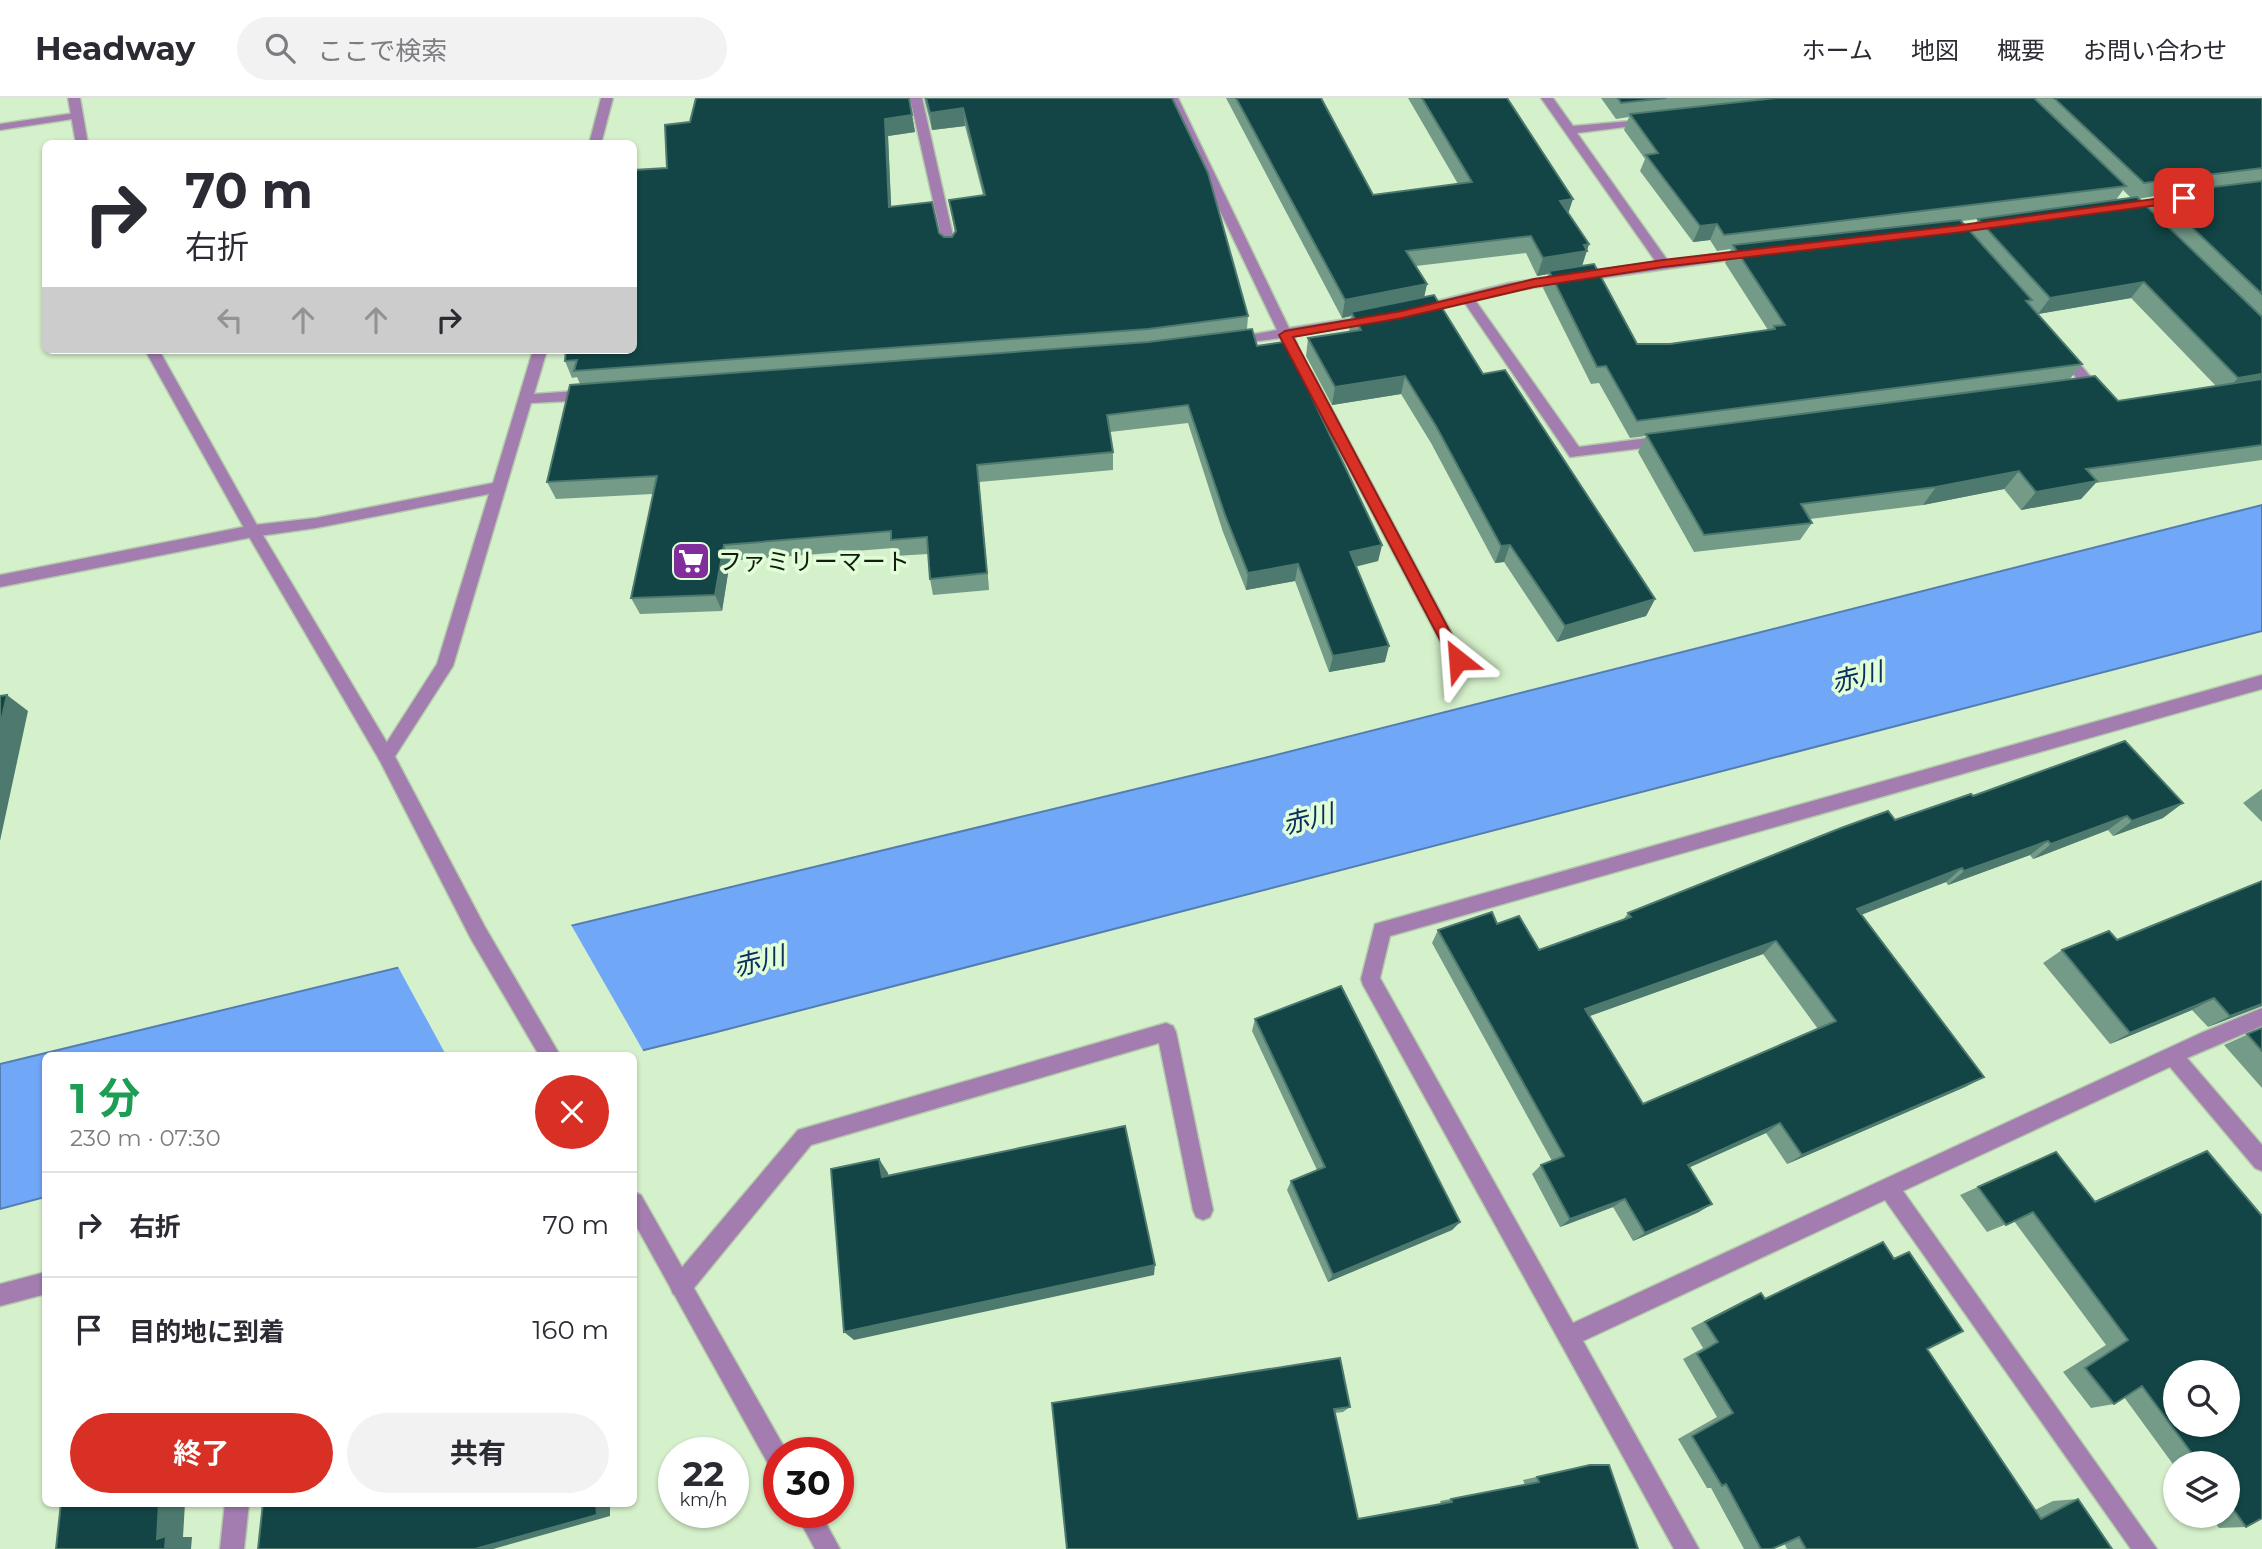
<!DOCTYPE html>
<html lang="ja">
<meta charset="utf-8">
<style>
body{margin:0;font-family:Montserrat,"Noto Sans JP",sans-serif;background:#f2f2f3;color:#2b2b33;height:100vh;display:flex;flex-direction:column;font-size:26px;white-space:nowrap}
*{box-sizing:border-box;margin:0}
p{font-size:23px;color:#7c7c81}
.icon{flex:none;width:38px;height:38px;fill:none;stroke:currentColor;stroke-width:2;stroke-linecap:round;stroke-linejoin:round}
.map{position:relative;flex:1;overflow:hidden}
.panel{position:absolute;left:42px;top:954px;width:595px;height:455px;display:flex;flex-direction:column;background:#fff;border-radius:10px;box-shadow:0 2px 5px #0004}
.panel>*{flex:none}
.banner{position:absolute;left:42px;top:42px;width:595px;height:214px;border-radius:10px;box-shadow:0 2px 5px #0004;background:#fff;color:#2b2b33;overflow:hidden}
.buttons{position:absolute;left:2163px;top:1262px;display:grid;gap:14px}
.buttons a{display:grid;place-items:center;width:77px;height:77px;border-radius:50%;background:#fff;box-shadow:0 2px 5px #0004;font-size:35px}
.speed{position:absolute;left:658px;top:1339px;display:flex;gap:14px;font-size:35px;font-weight:700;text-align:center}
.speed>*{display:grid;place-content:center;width:91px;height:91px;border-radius:50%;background:#fff;box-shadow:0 2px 5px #0004;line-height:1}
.speed small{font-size:18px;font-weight:400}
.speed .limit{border:10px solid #d22;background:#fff;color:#111}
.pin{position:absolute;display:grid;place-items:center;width:60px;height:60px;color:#fff;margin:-30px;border-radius:14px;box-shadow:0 4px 10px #0006}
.me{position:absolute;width:77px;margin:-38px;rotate:332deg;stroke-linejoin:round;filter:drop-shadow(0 0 5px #0008)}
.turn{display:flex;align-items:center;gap:24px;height:147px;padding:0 28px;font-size:32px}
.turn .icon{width:91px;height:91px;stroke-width:2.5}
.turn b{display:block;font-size:49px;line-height:60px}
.lanes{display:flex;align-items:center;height:66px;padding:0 28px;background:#0003;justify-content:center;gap:35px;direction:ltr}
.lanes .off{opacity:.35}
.round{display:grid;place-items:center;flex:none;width:74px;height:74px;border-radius:37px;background:#f2f2f3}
.summary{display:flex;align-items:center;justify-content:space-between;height:119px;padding:0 28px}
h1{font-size:42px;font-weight:700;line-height:52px;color:#1e9e55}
.button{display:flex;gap:14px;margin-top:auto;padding:14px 28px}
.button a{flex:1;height:80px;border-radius:42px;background:#d93025;color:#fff;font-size:28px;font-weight:700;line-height:80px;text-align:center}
.button a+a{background:#f2f2f3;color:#2b2b33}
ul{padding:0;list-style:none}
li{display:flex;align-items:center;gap:21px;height:105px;padding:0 28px;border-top:2px solid #e1e1e2}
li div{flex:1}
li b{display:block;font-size:26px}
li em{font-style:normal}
header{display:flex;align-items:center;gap:42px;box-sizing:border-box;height:98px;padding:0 35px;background:#fff;border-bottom:2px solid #e1e1e2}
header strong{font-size:33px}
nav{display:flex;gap:38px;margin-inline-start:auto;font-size:24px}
.search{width:490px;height:63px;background:#f2f2f3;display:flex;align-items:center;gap:18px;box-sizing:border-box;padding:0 24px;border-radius:38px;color:#7c7c81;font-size:26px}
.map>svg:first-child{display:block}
.water{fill:#70a7f6;stroke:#547eb1;stroke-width:2}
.pier{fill:#d5f1cb}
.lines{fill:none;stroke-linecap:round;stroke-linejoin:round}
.service-casing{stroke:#b2cba9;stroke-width:3}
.minor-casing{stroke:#b2cba9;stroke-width:3}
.tertiary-casing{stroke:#b2cba9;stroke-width:3}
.service{fill:#a37db0;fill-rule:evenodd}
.minor{fill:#a37db0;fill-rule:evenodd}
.tertiary{fill:#a37db0;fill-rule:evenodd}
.wall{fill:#749b88;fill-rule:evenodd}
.shaded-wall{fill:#4d796e}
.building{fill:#134546;stroke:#4d796e;stroke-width:2;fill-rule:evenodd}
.route{fill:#d93025;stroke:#8d1f18;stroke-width:2}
.labels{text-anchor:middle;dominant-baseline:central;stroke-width:7;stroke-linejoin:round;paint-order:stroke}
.poi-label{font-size:24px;fill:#131d0f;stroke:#e2fed8;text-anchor:start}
.water-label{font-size:26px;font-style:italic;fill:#0b3060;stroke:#e2fed8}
</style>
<header>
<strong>Headway</strong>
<div class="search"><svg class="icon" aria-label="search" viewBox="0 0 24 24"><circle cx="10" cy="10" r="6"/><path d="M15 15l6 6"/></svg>ここで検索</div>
<nav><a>ホーム</a><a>地図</a><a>概要</a><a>お問い合わせ</a></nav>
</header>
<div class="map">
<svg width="2262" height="1451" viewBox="0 0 2262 1451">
<rect width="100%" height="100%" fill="#d5f1cb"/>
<path class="water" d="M2262,407V533L713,935L624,957H46L45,1099L0,1111V966L1256,662Z"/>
<path class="pier" d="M570,825L645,956L634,958L446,957L397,867Z"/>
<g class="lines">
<defs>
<path id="service" d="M1166,925L1173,928L1176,934L1213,1112L1210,1119L1203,1122L1196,1119L1193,1112L1159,945L811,1047L689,1196L681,1199L673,1196L670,1188L673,1180L798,1032Z"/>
<path id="minor" d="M601,0H613L601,46H589Z
M910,0H922L956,151L954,154H946L944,151Z
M1166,0H1178L1289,230L1373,217L1378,218V224L1293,238L1297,246L1290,250L1285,249L1281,240L1226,247V241L1277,232Z
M1541,0H1553L1573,28L1653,21L1655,23L1649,26L1577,35L1668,163L1752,151L1758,155L1752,159L1509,193L1475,202L1579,349L1663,338L1670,343L1668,347L1570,359L1464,204L1418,216L1411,212L1413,209L1509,185L1656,164Z
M75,15L81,18L79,20L0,32V26Z
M2063,251L2068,252L2095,284V290L2071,291V285L2079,283L2056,255Z
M533,252H547L534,296L590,292L597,297L590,302L531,305L453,568L392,663H380L378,658L437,566L489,396L316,430L253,439L0,489V477L253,427L316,420L493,385Z
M1305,269L1312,274L1464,558L1466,562L1464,566H1452L1298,274Z
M2262,577V591L1390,838L1380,880L1573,1225L2201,935L2262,910V928L2187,960L2262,1047V1073L2255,1070L2170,969L1903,1093L2157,1451H2131L1885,1102L1583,1243L1699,1451H1674L1363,887L1361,881L1375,826Z
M46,1174V1196L0,1208V1186Z
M225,1405H249L244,1451H220Z"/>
<path id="tertiary" d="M68,0H80L88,46H76Z
M145,252H159L258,429L392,653L485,829L560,957H539L471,841L380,663L248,437Z
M634,1094L641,1097L787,1354H779V1374L771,1371L634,1124Z
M795,1414H820L840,1451H815Z"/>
</defs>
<use href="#service" class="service-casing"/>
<use href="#minor" class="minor-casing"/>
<use href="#tertiary" class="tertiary-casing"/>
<use href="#service" class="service"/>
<use href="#minor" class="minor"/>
<use href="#tertiary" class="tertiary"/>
</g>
<path class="wall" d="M924,0H1172L1248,218L1247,231L1257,248L1314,305L1382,447L1378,463L1356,468L1385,564L1329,574L1295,483L1246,492L1223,434L1188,325L1110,334L1113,354V372L979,384L989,492L933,497L930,481L928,456L895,458L893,450L730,463L722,513L640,516L631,500L653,396L556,401L547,384L580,286L577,279L572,280L565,263L667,70L912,17L915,34L888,38L891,109L939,135L944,139H952L955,135L949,102L983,97L965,28L932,32Z
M1226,0H1321L1373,97L1458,86L1408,0H1507L1568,116L1589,146L1582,168L1637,246H1670L1768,232L1725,165L1731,151L1717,153L1710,142L1693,144L1640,73L1645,61L1624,32L1629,19L1616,21L1601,0H2262V362L2096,385L2081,401L2021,412L2004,391L1923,407L1810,421L1812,425L1800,442L1694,454L1638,354L1646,338L1630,340L1599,285L1591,286L1543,190L1548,176L1537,178L1526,155L1416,168L1427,186L1424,199L1655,501L1646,518L1557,544L1504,464L1495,465L1431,345L1401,296L1332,307L1306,258L1308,240L1349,234L1351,218L1342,220ZM2123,92L2131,100L2116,102ZM2155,98L2147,109L2138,101ZM2003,118L1978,121L1971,133L1962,123ZM2131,200L2216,288L2118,303L2070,281L2082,266L2029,207V206L2038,216Z
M2262,691V724L2243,705Z
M1973,698L2163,720L2113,738L2108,732L2033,761L2030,757L1948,787L1946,784L1862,816L1984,979L1965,989L1787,1066L1766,1035L1689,1069L1699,1114L1633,1143L1613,1109L1560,1129L1532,1076L1541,1067L1552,1063L1432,845L1438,832L1497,826L1539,852L1623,822L1628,815L1895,722ZM1763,856L1818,931L1643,1006L1589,918Z
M2117,842L2262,908L2208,929L2192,912L2110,946L2043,865L2062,852Z
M1255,921L1460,1124L1452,1132L1328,1184L1287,1092L1291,1083L1317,1072L1252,933Z
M2262,930V990L2224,947Z
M2207,1053L2246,1429L2219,1430L2210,1418H2228V1365H2175V1369L2124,1299L2114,1306L2091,1310L2063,1274L2106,1247L2014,1123L1987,1134L1960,1097L2056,1054L2095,1103L2184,1062Z
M1883,1144L1894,1160L1909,1154L1927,1251L2035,1412L2053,1403L2078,1401L2112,1451H1787L1784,1445L1772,1451H1744L1711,1390H1707L1678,1341L1717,1319L1683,1261L1703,1250L1691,1230L1745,1202L1761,1195L1764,1201Z
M1052,1305L1350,1309L1343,1314L1335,1315L1358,1421L1441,1406L1440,1403L1525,1387L1523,1382L1590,1367L1638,1451H1067Z"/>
<path class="shaded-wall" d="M963,10L965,28L932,32L930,15Z
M912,17L915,34L888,38L892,126L889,109L885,21Z
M1573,101L1567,119L1560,103Z
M1717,126L1710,142L1693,144L1700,128Z
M1589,146L1581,171L1549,173L1548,176L1537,178L1543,160Z
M2144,184L2131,200L2038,216L2050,200Z
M1427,186L1423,204L1351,214V218L1342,220L1345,202Z
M2262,276V289L2224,295L2238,280Z
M1405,278L1401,296L1332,307L1335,289Z
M1317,292L1314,310L1309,293Z
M977,367L979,384L989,492L987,475Z
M2019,373L2004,391L1923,407L1936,389Z
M2097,383L2081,401L2021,412L2036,394Z
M724,447L730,463L722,513L715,497Z
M1382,447L1378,463L1347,471L1350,454Z
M1510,447L1504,464L1495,465L1501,448Z
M1298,466L1295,483L1246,492L1248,475Z
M1655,501L1646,518L1557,544L1565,528Z
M1389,548L1385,564L1329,574L1333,558Z
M7,597L28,613L0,743V628Z
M2183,705L2163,720L2113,738L2132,723Z
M2127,718L2108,732L2033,761L2051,746Z
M2048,743L2030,757L1948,787L1964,773Z
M1962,770L1946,784L1843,824L1857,811Z
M1776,843L1763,856L1576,923L1585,911Z
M2214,900L2192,912L2110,946L2130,935Z
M2262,906V908L2208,929L2230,918Z
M1984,979L1965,989L1787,1066L1802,1057Z
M1780,1025L1766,1035L1675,1076L1688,1067Z
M879,1061L888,1075L890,1092L882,1079Z
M1625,1101L1613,1109L1560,1129L1570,1121Z
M1712,1106L1699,1114L1633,1143L1645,1135Z
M1460,1124L1452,1132L1328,1184L1333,1177Z
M1155,1167L1154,1177L854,1242L844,1234Z
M159,1405H185L183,1439H192L191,1451H165L157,1441Z
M596,1405H610V1418L493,1451H475Z"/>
<path class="building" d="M696,0H909L912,17L885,21L889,109L932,104L939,135L944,139H952L956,133L949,102L985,97L963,10L930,15L926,0H1172L1208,75L1248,218L1148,231L574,273L577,262L565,263L566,252H634V72L667,70L665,27L690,24Z
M1236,0H1321L1373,97L1472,84L1422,0H1507L1573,101L1560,103L1589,146L1584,147L1587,153L1543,160L1531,138L1406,153L1427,186L1345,202Z
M1618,0H1666L1621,5Z
M1776,0H2034L2126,88L1724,137L1717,126L1700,128L1646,57L1658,55L1630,16Z
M2054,0H2262V70L2144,85Z
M2262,83V196L2157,96Z
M2137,99L2262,219V276L2238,280L2144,184L2050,200L1978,121Z
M1960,122L2032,202L2026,203L2082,266L1637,323L1606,268L1597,269L1549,173L1594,166L1637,246H1670L1775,231L1774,228L1785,227L1733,147Z
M1434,197L1483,276L1505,272L1655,501L1565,528L1510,447L1501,448L1436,328L1405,278L1335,289L1308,240L1361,232L1351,214Z
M1252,231L1257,248L1290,243L1317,292L1309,293L1382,447L1350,454L1389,548L1333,558L1298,466L1248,475L1225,417L1188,307L1107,317L1113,354L977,367L987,475L930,481L927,439L891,442V433L724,447L715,497L631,500L657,378L547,384L570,287L1148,244Z
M2095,278L2118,303L2262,281V347L2086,371L2097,383L2036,394L2019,373L1936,389L1801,406L1812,425L1704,437L1646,336Z
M7,597L0,628V598Z
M2125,643L2183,705L2132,723L2127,718L2051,746L2048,743L1964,773L1962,770L1857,811L1984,979L1802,1057L1780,1025L1688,1067L1712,1106L1645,1135L1625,1101L1570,1121L1541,1067L1564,1058L1438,832L1492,814L1497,826L1519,818L1539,852L1631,819L1628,815L1841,730L1888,713L1895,722L1971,696L1973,698ZM1776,843L1836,923L1643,1006L1585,911Z
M2262,783V906L2230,918L2214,900L2130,935L2062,852L2109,833L2117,842Z
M1341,888L1460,1124L1333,1177L1291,1083L1325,1069L1255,921Z
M2262,930V953L2247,936Z
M1125,1028L1155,1167L844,1234L831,1071L879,1061L882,1079Z
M2207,1053L2262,1118V1420L2246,1429L2228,1404V1365H2199L2142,1288L2114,1306L2085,1270L2128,1242L2033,1114L2006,1127L1978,1089L2056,1054L2095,1104ZM2175,1274H2228V1326H2175Z
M1883,1144L1894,1161L1909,1154L1963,1233L1927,1251L2041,1421L2078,1401L2112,1451H1806L1799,1439L1772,1451H1761L1726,1386L1722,1388L1692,1338L1733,1315L1697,1256L1718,1244L1705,1224L1761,1195L1765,1201Z
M1340,1260L1350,1309L1334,1311L1358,1421L1452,1404L1451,1401L1539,1384L1537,1379L1590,1367H1609L1638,1451H1067L1052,1305Z
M61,1405H159L157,1441L166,1438L165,1451H56Z
M263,1405H596L597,1417L475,1451H258Z"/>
<path class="route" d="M2184,97L2188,98V103L1954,135L1663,169L1534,189L1402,220L1293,239L1465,562L1458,567L1453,566L1279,237L1285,233L1402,213L1534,181L1663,162L1954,128Z"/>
<defs>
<symbol id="supermarket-square" viewBox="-11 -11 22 22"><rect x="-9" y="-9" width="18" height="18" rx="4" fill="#822d9c" stroke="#e2fed8"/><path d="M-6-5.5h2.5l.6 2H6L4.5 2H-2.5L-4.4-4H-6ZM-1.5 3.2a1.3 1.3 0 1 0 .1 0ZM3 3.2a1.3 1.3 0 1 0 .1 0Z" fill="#fff"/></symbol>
</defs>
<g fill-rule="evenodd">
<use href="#supermarket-square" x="669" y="441" width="44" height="44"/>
</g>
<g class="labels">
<g class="poi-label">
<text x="718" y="463">ファミリーマート</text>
</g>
<g class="water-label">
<text transform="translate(1857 579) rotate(-14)">赤川</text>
<text transform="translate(1308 721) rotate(-14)">赤川</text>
<text transform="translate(759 863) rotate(-14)">赤川</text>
</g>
</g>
</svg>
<div class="buttons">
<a><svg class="icon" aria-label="search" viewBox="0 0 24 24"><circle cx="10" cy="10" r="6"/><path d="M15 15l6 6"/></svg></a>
<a><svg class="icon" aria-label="layers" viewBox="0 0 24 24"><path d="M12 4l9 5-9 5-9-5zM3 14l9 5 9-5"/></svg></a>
</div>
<div class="speed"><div>22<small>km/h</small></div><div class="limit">30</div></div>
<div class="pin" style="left:2184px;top:100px;background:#d93025"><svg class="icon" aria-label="arrive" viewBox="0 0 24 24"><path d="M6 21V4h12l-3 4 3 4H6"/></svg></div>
<svg class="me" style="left:1458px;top:562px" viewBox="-20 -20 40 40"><path d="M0-17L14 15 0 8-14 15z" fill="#d93025" stroke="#fff" stroke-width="4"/></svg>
<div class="banner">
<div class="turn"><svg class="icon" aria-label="right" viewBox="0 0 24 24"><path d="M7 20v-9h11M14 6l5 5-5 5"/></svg><div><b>70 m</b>右折</div></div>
<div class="lanes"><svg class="icon off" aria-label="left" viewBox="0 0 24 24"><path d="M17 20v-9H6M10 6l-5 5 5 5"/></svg><svg class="icon off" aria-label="ahead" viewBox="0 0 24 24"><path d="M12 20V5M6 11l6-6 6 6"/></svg><svg class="icon off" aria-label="ahead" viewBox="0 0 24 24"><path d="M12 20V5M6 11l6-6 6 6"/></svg><svg class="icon" aria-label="right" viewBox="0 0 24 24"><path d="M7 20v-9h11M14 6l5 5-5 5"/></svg></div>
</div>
<section class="panel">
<div class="summary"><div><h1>1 分</h1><p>230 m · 07:30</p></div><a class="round" style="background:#d93025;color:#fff"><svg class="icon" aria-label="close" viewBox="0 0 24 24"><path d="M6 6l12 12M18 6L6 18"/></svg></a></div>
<ul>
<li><svg class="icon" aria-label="right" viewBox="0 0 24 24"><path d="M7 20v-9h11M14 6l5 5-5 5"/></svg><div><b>右折</b></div><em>70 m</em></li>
<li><svg class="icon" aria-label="arrive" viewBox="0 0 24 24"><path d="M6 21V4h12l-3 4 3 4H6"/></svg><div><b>目的地に到着</b></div><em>160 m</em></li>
</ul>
<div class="button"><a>終了</a><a>共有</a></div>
</section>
</div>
